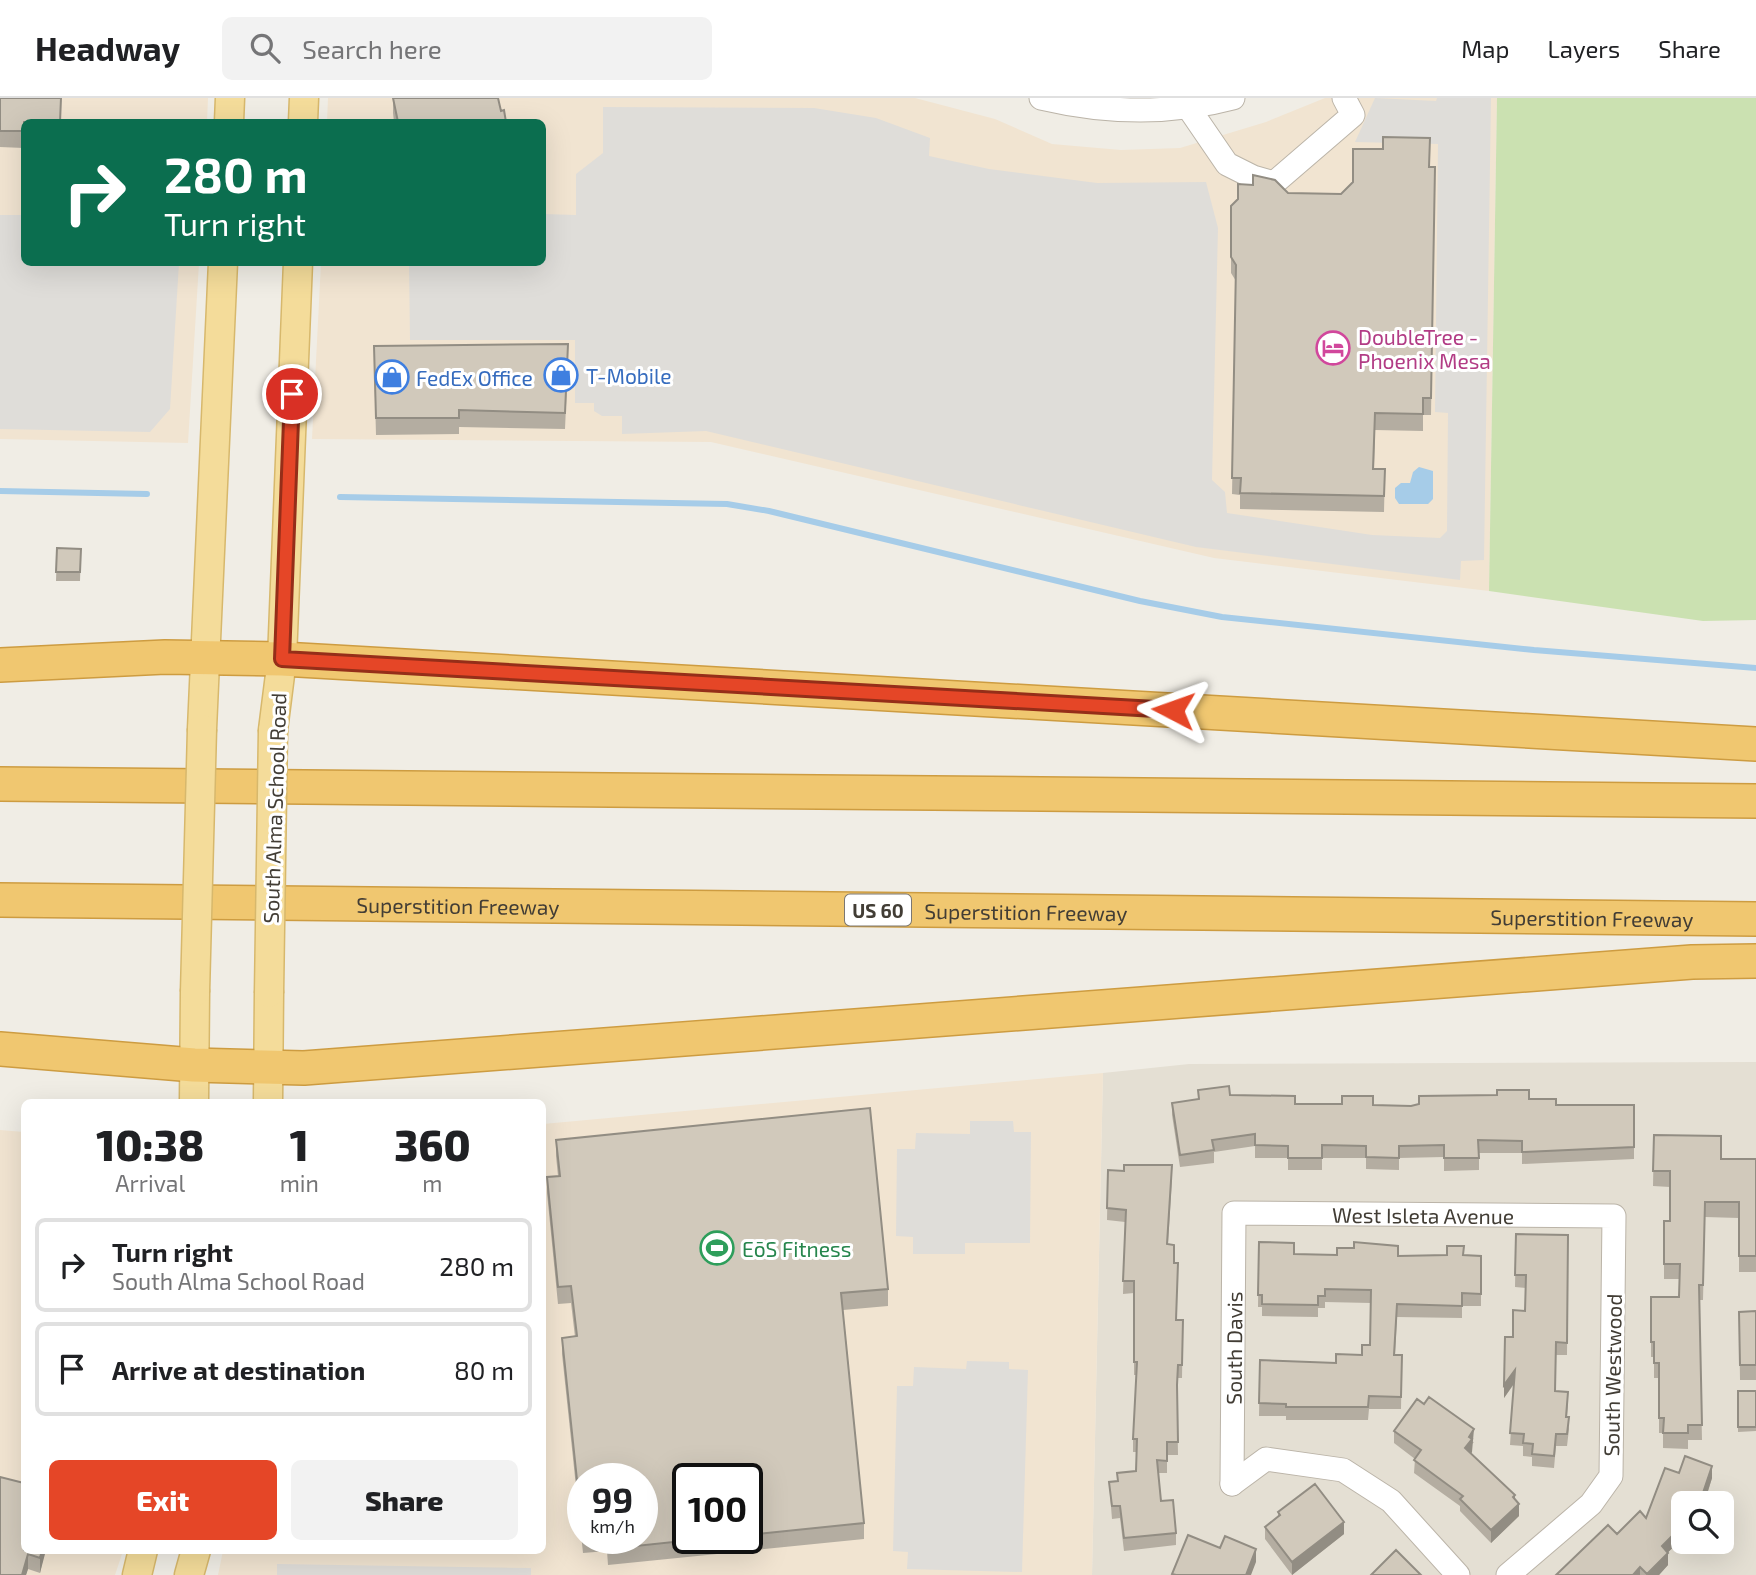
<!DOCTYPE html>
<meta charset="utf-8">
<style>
body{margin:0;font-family:"Exo 2",sans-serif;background:#f2f2f2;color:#202124;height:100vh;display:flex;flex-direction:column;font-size:26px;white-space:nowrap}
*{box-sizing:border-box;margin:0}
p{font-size:23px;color:#757577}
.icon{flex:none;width:38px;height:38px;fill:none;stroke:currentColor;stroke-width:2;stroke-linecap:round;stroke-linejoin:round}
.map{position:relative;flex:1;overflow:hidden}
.panel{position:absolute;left:21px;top:1001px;width:525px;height:455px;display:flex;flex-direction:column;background:#fff;border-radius:10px;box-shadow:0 7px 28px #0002}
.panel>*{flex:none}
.top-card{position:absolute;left:21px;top:21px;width:525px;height:147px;border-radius:10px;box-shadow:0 7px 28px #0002;background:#0b6e4f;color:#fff;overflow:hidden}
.controls{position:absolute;left:1671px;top:1393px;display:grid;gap:14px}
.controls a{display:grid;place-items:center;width:63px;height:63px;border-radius:10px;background:#fff;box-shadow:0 7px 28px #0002;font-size:35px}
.speed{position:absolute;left:567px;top:1365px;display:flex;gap:14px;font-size:35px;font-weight:700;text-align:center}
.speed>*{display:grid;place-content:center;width:91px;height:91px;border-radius:50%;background:#fff;box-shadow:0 7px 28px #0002;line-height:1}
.speed small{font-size:18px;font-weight:400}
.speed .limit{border:4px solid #111;border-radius:10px;background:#fff;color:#111}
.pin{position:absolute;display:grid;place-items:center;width:60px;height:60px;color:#fff;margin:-30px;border:4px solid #fff;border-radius:50%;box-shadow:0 2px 7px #0007}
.me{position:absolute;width:77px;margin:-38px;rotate:274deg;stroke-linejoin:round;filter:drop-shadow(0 0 5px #0008)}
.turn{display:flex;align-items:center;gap:24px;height:147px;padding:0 28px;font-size:32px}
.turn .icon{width:91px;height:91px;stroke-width:2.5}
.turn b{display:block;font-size:49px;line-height:60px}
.eta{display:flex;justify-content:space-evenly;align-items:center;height:119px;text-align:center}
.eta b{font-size:42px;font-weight:800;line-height:49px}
.primary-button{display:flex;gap:14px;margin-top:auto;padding:14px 28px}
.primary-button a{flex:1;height:80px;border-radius:10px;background:#e54627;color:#fff;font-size:28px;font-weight:800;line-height:80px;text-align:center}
.primary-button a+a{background:#f2f2f2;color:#202124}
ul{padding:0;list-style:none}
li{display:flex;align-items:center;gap:21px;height:94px;margin:0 14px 10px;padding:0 14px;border:4px solid #e0e0e0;border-radius:10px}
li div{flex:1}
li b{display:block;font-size:26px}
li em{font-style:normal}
header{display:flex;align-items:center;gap:42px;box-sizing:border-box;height:98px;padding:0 35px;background:#fff;border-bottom:2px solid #e0e0e0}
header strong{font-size:33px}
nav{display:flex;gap:38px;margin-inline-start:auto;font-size:24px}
.search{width:490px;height:63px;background:#f2f2f2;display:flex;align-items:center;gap:18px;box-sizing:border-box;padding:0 24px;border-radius:10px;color:#757577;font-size:26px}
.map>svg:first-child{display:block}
.residential{fill:#e4dfd3;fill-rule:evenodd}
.commercial{fill:#f1e4d1;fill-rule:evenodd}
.green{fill:#cbe1b1}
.parking{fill:#dfddd9}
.water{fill:#a6cce8}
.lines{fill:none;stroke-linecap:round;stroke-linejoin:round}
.stream{stroke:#a6cce8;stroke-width:6}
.minor-casing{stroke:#bbb4a8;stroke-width:25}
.major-casing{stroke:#d7b86c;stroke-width:31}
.highway-casing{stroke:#cd9c41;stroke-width:36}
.minor{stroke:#fff;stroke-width:23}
.major{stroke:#f4dc9a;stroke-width:28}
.highway{stroke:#f0c770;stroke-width:33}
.major-bridge-casing{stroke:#d7b86c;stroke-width:31;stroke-linecap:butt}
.major-bridge{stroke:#f4dc9a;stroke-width:28}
.wall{fill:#b4ada1;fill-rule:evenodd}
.shaded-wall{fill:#928d83}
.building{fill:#d1c9bb;stroke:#928d83;stroke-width:2}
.route-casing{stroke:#952e19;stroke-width:18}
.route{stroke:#e54627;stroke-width:12}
.labels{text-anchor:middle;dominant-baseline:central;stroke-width:6;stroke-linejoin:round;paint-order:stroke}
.shield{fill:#fff;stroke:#7b7772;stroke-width:2}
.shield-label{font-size:19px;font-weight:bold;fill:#423d35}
.hotel-label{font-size:21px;fill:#b23c85;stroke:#fff;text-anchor:start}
.shop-label{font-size:21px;fill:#366cbe;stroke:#fff;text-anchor:start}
.street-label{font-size:21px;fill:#423d35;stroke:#fff}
.leisure-label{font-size:21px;fill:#27864d;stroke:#fff;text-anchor:start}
</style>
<header>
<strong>Headway</strong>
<div class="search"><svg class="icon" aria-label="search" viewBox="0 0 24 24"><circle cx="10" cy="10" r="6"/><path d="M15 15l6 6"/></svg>Search here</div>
<nav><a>Map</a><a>Layers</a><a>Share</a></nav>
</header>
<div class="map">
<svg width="1756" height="1477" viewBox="0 0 1756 1477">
<rect width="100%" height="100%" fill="#f0ede5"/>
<path class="residential" d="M1756,964V1477H1092L1103,975L1189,966ZM1684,1405H1722V1444H1684Z"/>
<path class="commercial" d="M0,0H208L207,24H24V164L199,165L188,345L0,341Z
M328,0H915L995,21L1052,46L1121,52L1180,50L1266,24L1325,0H1497L1489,493L1214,460L711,344L312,341L321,165L542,164V24H327Z
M1103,975L1092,1477H218L223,1453L542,1452L543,1026ZM583,1381H642V1440H583ZM688,1381H747V1440H688Z
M0,1032L24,1034V1452L123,1453L115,1477H0Z"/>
<path class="green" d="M1497,0H1756V522L1703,523L1489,493Z"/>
<path class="parking" d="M1375,0L1436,3L1437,0H1491L1484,462L1461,463L1460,482L1196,449L706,333L622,336V318H602L594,313V305H575V242H410L409,165L542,164L543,116L576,117V76L603,55V9L814,10L876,20L930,40L929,58L989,71L1097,85L1206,84L1218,130L1212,382L1225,394L1227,415L1372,437L1440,440L1447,433L1448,315L1435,314L1438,46L1355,44Z
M0,117H24V164L179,165L170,311L150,334L0,331Z
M970,1023H1013L1014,1034H1031L1030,1145H965V1156H913V1139L896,1138L897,1051H915L916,1035L970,1036Z
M967,1263L1009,1264V1271L1028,1272L1022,1474L907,1471L908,1454L893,1453L897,1288H913L914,1269L966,1271Z
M277,1466L531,1470V1477H277Z"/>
<path class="water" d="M1419,369L1433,373V401L1428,406H1399L1395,400V390L1401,385H1410L1413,374Z"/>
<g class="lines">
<path class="stream" d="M0,393L147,396
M340,399L727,406L769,413L1140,503L1222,519L1534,552L1756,570"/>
<defs>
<g id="minor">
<path d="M1041,0C1105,15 1170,17 1233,0"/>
<path d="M1188,9L1227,66L1253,79L1274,85L1353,17L1344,0"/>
<path id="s1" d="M1232,1386L1234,1115L1614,1118L1611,1378L1591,1406L1508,1477"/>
<path d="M1232,1386L1266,1361L1343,1372L1391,1403L1458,1477"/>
</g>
<path id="major" d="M229,24L230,0
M303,24L304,0
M202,631L223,164
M273,632L282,561L298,164
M194,1004L195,894
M268,1004L269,895
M137,1477L143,1452
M189,1477L196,1452"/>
<g id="highway">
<path d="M0,567L165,559L282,561L1756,646"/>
<path d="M0,686L1756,703"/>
<path id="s2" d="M0,802L1756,821"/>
<path d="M0,951L194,967L304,970L1692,864L1756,863"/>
</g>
</defs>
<use href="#minor" class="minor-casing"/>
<use href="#major" class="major-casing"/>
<use href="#highway" class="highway-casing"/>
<use href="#minor" class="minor"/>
<use href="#major" class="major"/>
<use href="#highway" class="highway"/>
<defs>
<path id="major-bridge" d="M195,894L202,631
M269,895L273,632"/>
</defs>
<use href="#major-bridge" class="major-bridge-casing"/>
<use href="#major-bridge" class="major-bridge"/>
</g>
<path class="wall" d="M0,0H61L60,24H24V50L0,49Z
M393,0L501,13L506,24H394L393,15Z
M1429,69H1435L1431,317H1423V333L1375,332L1374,371H1385L1384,414L1240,411V397L1232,396L1236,183L1231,175V108L1288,95L1341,96Z
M568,263L565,331L459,329V336L376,337L374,264Z
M57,450L81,451L80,483H56Z
M1198,992L1295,1006L1411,1008L1529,1001L1556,1007H1634V1061L1522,1066V1055H1479V1072L1444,1073V1059L1399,1060V1072L1366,1071V1060H1322V1072H1288V1060H1255V1048L1214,1054V1065L1180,1069L1172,1017V1005L1198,1001Z
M1654,1037L1721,1061H1756V1174H1739V1120L1705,1119L1703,1202H1699L1702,1342H1688V1351L1663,1350V1335H1659V1280H1654V1259H1651V1199H1679V1181H1664V1123H1670V1089L1653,1088Z
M556,1042L888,1191V1208L843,1212L864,1425V1441L608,1467L607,1453L583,1455L562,1256V1240L575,1239L571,1205L558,1206L547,1095V1079L558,1078L556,1058ZM583,1381L642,1440H583ZM747,1381V1440H688Z
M1108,1072L1172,1080L1168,1146L1174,1165L1177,1222H1183L1182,1280H1178L1177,1298L1178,1357H1167V1375H1158L1161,1403L1176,1435V1447L1124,1453L1120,1420L1112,1421L1109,1384H1117V1375L1136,1373L1137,1354H1133V1341L1136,1277H1134V1195L1123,1196L1125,1124L1107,1122Z
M1516,1136L1568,1137L1567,1257H1556L1555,1293L1568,1307L1567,1319L1569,1331L1567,1348H1556L1554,1370L1532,1368V1359L1523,1358V1348L1510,1347L1514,1286L1504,1300L1513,1239L1525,1213L1526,1190L1515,1189Z
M1259,1144L1294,1156L1481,1158V1208H1462V1220L1397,1219L1395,1257H1402L1401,1311H1369L1368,1322H1286V1318H1259L1260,1262L1336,1265L1362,1257L1370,1247L1371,1205L1325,1204V1210H1318V1219L1262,1218V1209H1258Z
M1756,1213V1282H1740L1739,1214Z
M1738,1293H1756V1333L1738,1334Z
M1394,1333L1474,1344L1472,1346V1354L1471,1356L1515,1402L1519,1418L1491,1445L1460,1413V1408L1414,1375L1415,1361L1394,1345Z
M1679,1375L1712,1380L1707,1397L1716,1405H1684V1441H1682L1668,1454V1467L1659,1477H1556L1617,1436L1646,1420Z
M1278,1414L1344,1436L1292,1477L1265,1441V1429L1278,1418Z
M24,1452H45L40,1475L28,1471L26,1477H0Z"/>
<path class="shaded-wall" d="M1515,1272V1284L1504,1300V1287Z
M1474,1331L1472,1354L1465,1363V1350L1469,1339Z
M1712,1368V1380L1704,1405L1703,1395Z
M1515,1397V1409L1519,1406V1418L1491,1445V1432Z
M1344,1424V1436L1292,1477V1464Z
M1682,1428V1441L1662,1460V1448Z
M1256,1451V1464L1251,1477H1246Z
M42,1452H45V1456L40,1475V1460Z
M1668,1455V1467L1659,1477H1647Z
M28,1456V1471L26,1477H22Z
M1640,1469V1477H1633Z"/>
<path class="building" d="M0,0H61L60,24H24V33H0Z
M393,0H498L501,13L504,12L506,24H398Z
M1383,39L1430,40L1429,69H1435L1431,300H1423V316L1375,315L1373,371H1385L1384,398L1240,395L1241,380H1232L1236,167L1231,159V108L1238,101V86L1253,87V77L1275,82L1288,95L1341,96L1353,84V51H1383Z
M568,246L565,315L459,312V320H376L374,248Z
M57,450L81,451L80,474H56Z
M1229,988L1230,997L1295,998V1006H1342V998H1373V1007L1411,1008L1419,1006V998L1497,997V992H1529V1001H1556V1007H1634V1049L1522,1054V1043L1478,1042L1479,1060H1444V1047L1399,1048V1060L1366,1059V1048L1322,1047V1060H1288V1048L1255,1047V1036L1212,1042L1214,1052L1180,1057L1172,1005L1199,1001L1198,992Z
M870,1010L888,1191L841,1195L864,1425L747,1437V1381H688V1440H711L608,1451L607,1440H642V1381H583V1439L562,1240L577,1238L571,1188L558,1189L547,1079L560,1078L556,1042Z
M1654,1037L1721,1038V1061H1756V1158H1739V1104H1705L1703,1187H1699L1702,1327H1688V1335H1663L1664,1320H1659V1265H1654V1244H1651V1199H1679L1680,1166H1664V1123H1670V1073H1653Z
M1124,1067H1172L1167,1146L1174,1147V1165H1178L1176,1222H1183L1182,1267H1178L1177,1287L1178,1344H1167V1363L1157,1362L1161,1403L1173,1402L1176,1435L1124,1440L1120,1408H1112L1109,1384L1118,1383L1117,1375L1136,1373L1137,1341H1133L1137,1264H1134V1183H1123L1126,1112L1107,1110L1108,1072L1124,1073Z
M1516,1136L1568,1137L1567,1245L1556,1244L1555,1293L1568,1294L1566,1319H1569L1567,1336H1556L1554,1358L1532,1356L1533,1346L1523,1345L1524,1336L1510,1335L1515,1272L1504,1287L1505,1239H1513V1212L1525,1213L1526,1177H1515Z
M1259,1144L1294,1145V1156L1337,1157V1150H1354V1144L1398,1148V1158L1447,1157V1148H1464L1463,1157L1481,1158V1196L1462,1195V1208L1397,1206L1394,1257H1402L1401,1299L1369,1298L1368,1309H1286V1306L1259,1305L1260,1262L1336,1265V1256L1362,1257V1247H1370L1371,1192L1325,1191V1198H1318V1207L1262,1206V1197H1258Z
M1756,1213V1267H1740L1739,1214Z
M1738,1293H1756V1329H1738Z
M1429,1299L1474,1331L1469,1339L1472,1341L1465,1350L1515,1397L1513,1399L1519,1406L1491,1432L1460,1401L1463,1398L1414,1362L1421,1352L1394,1333L1417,1301L1424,1306Z
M1685,1358L1712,1368L1703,1395L1716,1400L1714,1405H1684V1429L1682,1428L1662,1448L1668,1455L1647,1476L1640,1469L1633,1477H1556L1608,1427L1617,1436L1640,1413L1646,1420L1665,1370L1679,1375Z
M0,1379L24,1385V1452H42L40,1460L28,1456L22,1477H0Z
M1315,1386L1344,1424L1292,1464L1265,1429L1280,1417L1278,1414Z
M1188,1437L1220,1450L1225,1438L1256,1451L1246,1477H1176L1172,1476Z
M1396,1452L1421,1477H1371Z"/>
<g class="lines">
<defs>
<path id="route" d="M292,296L282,561L1173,612"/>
</defs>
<use href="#route" class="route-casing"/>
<use href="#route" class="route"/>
</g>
<defs>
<symbol id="hotel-ring" viewBox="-11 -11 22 22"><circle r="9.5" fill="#fff" stroke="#d1479c" stroke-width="1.5"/><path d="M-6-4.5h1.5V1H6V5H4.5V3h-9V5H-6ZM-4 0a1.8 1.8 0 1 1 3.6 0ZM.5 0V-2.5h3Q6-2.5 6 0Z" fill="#d1479c"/></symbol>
<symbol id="shop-ring" viewBox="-11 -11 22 22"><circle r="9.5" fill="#fff" stroke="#3f7fe0" stroke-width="1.5"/><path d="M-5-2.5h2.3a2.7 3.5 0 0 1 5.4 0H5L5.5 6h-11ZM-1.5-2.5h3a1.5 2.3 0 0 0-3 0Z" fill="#3f7fe0"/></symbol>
<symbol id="stadium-ring" viewBox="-11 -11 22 22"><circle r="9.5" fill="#fff" stroke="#2e9e5b" stroke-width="1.5"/><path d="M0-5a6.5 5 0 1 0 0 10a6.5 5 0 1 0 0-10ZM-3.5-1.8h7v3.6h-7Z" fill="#2e9e5b"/></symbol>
</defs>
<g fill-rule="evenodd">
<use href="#hotel-ring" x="1314" y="231" width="38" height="38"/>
<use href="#shop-ring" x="542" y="258" width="38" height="38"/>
<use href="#shop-ring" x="373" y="260" width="38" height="38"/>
<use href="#stadium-ring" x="698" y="1131" width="38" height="38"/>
</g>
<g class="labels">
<rect class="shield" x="845" y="796.5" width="66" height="31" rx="5"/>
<g class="shield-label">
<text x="878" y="812">US 60</text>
</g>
<g class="hotel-label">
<text x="1358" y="238">DoubleTree -<tspan x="1358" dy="24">Phoenix Mesa</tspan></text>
</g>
<g class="shop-label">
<text x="586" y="277">T-Mobile</text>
<text x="416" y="279">FedEx Office</text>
</g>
<g class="street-label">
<text transform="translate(274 710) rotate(-88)">South Alma School Road</text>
<text stroke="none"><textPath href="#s2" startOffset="458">Superstition Freeway</textPath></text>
<text stroke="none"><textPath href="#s2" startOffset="1026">Superstition Freeway</textPath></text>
<text stroke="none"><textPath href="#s2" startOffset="1592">Superstition Freeway</textPath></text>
<text stroke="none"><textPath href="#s1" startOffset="460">West Isleta Avenue</textPath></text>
<text stroke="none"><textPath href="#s1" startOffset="136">South Davis</textPath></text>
<text transform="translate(1612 1277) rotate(-89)">South Westwood</text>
</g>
<g class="leisure-label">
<text x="742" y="1150">EōS Fitness</text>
</g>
</g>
</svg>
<div class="controls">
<a><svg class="icon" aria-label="search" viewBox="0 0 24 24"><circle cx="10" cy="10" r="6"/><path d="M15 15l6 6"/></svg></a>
</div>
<div class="speed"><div>99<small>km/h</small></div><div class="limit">100</div></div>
<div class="pin" style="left:292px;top:296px;background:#d93025"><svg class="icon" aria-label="arrive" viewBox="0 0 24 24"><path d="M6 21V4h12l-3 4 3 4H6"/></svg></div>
<svg class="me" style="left:1173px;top:612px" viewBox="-20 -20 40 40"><path d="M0-17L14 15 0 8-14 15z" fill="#e54627" stroke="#fff" stroke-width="4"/></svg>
<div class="top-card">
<div class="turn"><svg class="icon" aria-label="right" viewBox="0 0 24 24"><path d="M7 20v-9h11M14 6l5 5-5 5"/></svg><div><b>280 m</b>Turn right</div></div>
</div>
<section class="panel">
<div class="eta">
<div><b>10:38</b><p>Arrival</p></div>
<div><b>1</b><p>min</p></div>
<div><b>360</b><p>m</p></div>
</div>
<ul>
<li><svg class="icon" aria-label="right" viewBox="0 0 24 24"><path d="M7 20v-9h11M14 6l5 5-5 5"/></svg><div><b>Turn right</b><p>South Alma School Road</p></div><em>280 m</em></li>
<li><svg class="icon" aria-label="arrive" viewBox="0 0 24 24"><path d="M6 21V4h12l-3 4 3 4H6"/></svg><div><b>Arrive at destination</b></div><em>80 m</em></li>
</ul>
<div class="primary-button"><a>Exit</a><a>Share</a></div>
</section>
</div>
